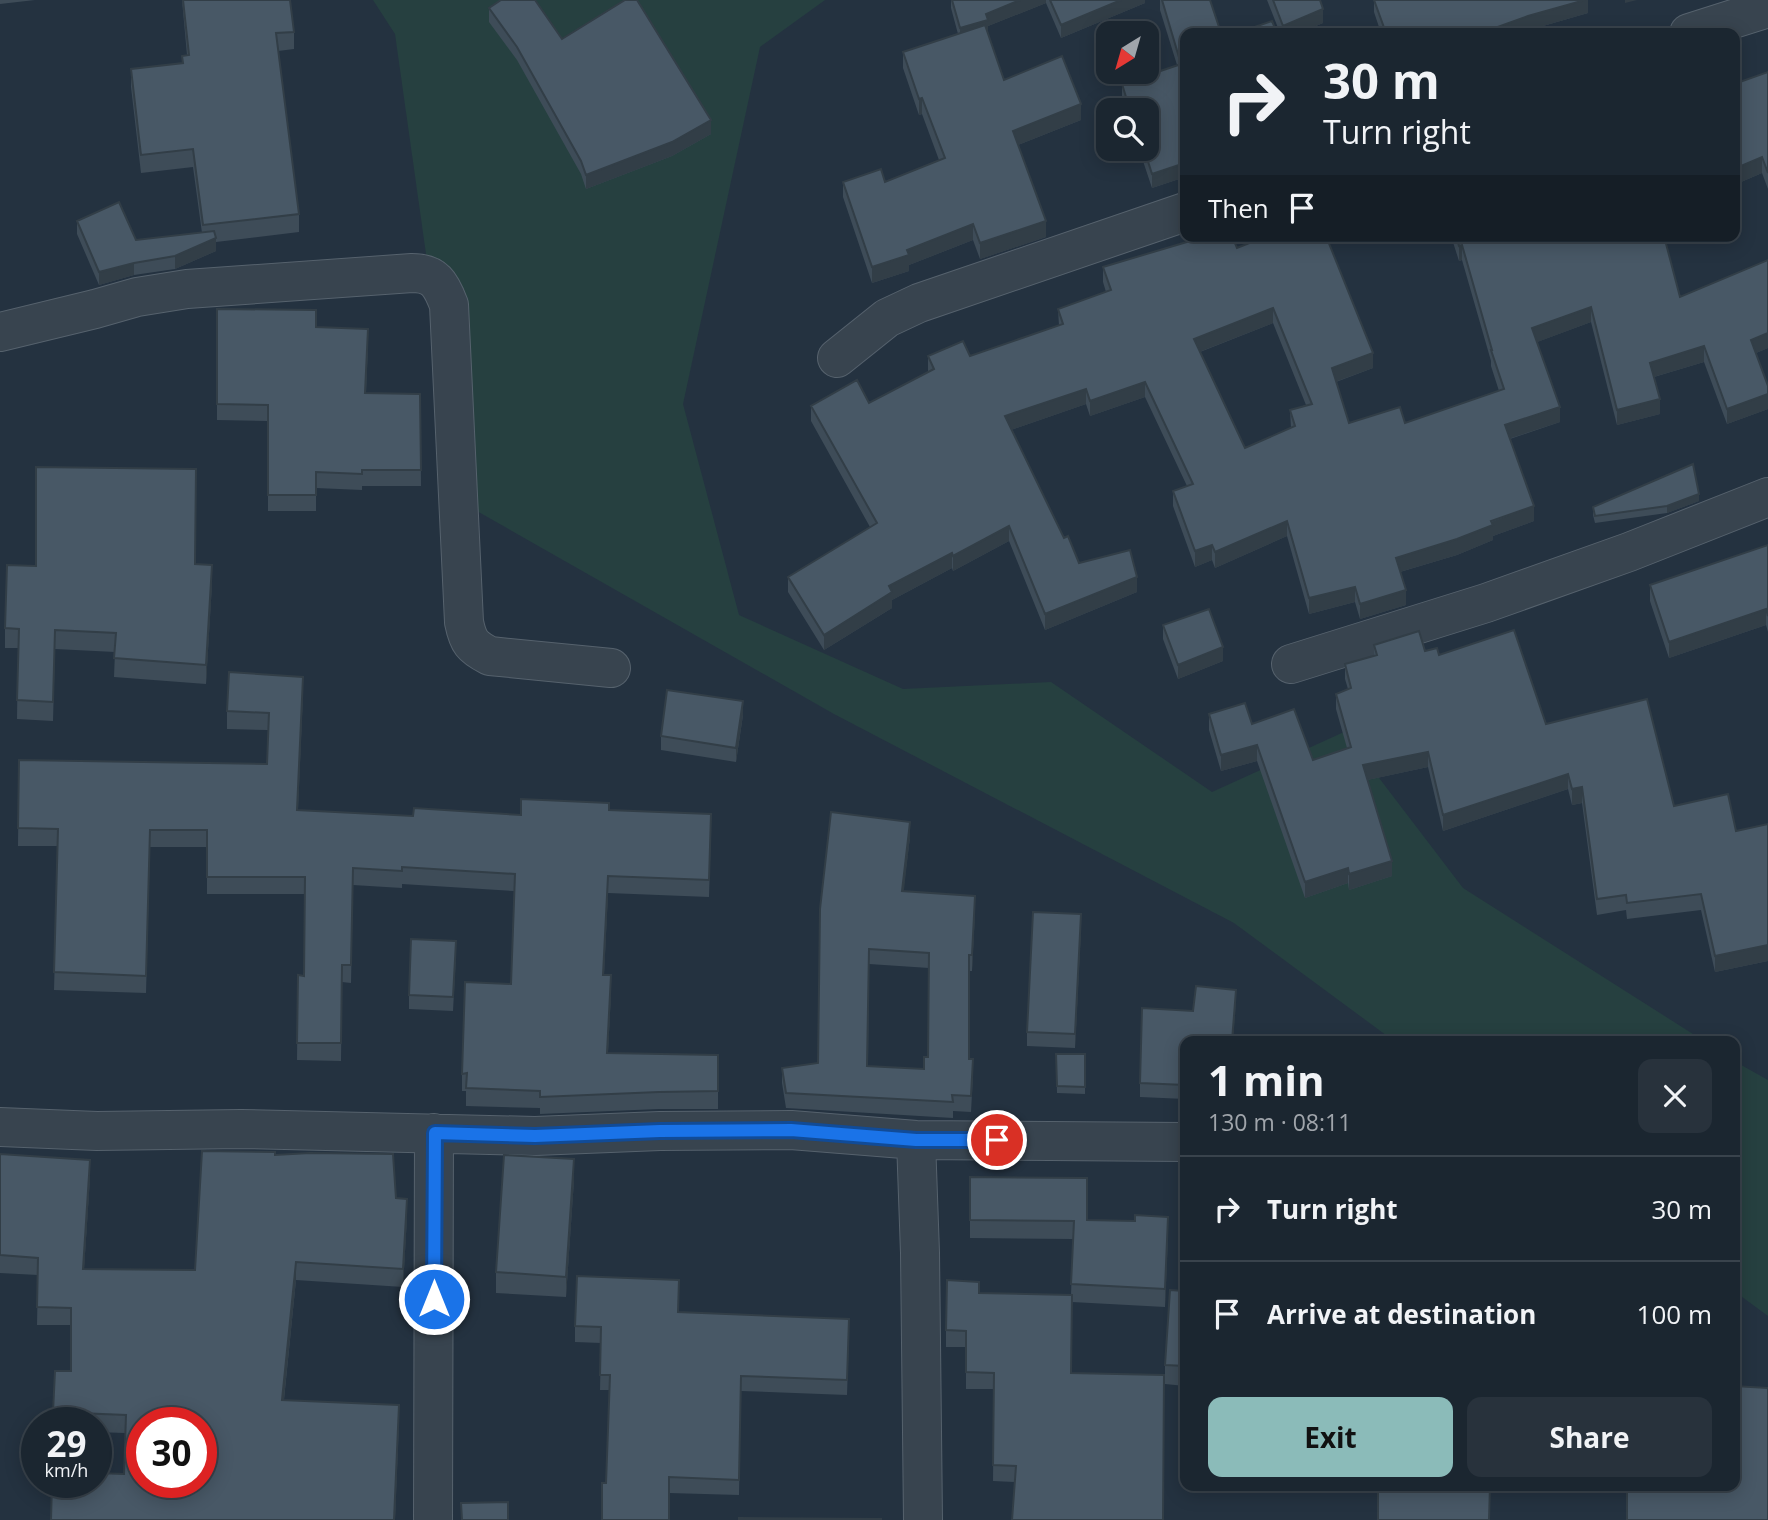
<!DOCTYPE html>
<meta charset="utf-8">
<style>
body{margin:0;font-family:"Open Sans",sans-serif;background:#28323c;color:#f1f3f6;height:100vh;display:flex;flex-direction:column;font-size:26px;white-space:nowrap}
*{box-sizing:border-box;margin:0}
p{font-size:23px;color:#a0a5ab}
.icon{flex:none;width:38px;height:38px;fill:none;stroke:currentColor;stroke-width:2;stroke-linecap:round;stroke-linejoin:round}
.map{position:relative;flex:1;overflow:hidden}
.panel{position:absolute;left:1180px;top:1036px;width:560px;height:455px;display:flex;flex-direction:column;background:#1b2630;border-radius:14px;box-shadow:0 4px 18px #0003,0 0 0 2px #39434c}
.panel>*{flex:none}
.banner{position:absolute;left:1180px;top:28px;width:560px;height:214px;border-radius:14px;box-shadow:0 4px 18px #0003,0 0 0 2px #39434c;background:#1b2630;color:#f1f3f6;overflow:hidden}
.needle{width:46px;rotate:217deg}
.fabs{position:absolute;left:1096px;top:21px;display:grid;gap:14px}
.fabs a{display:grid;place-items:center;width:63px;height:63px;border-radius:14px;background:#1b2630;box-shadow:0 4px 18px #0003,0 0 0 2px #39434c;font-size:35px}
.speed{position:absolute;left:21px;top:1407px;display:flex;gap:14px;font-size:35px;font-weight:700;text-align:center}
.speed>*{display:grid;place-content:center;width:91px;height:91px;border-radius:50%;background:#1b2630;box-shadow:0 4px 18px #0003,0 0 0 2px #39434c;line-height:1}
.speed small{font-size:18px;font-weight:400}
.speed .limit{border:10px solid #d22;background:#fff;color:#111}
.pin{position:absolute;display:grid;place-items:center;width:60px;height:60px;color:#fff;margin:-30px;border:4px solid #fff;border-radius:50%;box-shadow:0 2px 7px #0007}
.me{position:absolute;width:77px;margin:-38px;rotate:0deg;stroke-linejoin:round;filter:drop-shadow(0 0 5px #0008)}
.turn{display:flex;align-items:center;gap:24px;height:147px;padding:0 28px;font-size:32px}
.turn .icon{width:91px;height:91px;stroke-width:2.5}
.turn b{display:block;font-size:49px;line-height:60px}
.then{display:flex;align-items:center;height:66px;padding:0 28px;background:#0003;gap:14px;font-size:26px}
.round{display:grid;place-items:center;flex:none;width:74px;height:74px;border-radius:14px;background:#28323c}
.summary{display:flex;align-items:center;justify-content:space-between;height:119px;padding:0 28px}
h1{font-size:42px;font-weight:700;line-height:52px}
.button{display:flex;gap:14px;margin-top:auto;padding:14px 28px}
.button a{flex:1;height:80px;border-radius:14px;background:#8bbbb9;color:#111;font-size:28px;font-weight:700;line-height:80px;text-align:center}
.button a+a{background:#28323c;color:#f1f3f6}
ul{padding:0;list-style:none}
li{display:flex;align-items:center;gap:21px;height:105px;padding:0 28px;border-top:2px solid #39434c}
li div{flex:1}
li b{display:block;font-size:26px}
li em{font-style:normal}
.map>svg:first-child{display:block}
.grass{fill:#264040}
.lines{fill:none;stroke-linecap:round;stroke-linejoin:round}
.minor-casing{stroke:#56626d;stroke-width:40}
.minor{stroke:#38444f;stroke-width:38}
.wall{fill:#3e4c58;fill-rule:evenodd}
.shaded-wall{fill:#323e47}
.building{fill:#485866;stroke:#323e47;stroke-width:2;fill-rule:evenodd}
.route-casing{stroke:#114b97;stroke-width:18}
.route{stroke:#1a73e8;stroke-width:12}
</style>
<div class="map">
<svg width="1768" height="1520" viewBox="0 0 1768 1520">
<rect width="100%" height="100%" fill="#243240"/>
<path class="grass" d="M373,0H825L760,47L683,404L739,615L903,689L1051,682L1212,792L1344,732L1463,888L1704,1041H1394L1234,923L834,714L461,502L395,34Z
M1734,1061L1768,1080V1316L1734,1291Z"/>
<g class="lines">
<defs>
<path id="minor" d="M1689,33L1768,8
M0,332L95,309L137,297L187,289L412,273C435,273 441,284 449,305L464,622C468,642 472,647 490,656L611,668
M837,358L887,318L919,303L1185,212
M1291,664L1486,603L1629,552L1768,497
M0,1127L97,1131L241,1129L535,1136L660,1131L791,1130L916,1140L1185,1142
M916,1140L920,1253L923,1520
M433,1520L434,1133"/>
</defs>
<use href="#minor" class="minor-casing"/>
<use href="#minor" class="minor"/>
</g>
<path class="wall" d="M0,0H35L0,4Z
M182,0H290L294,32V49L278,51L299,214V232L216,242V251L175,269L134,275L99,285L77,234V221L136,240L202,233L193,167L141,173L131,87V69L182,63V56L187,55Z
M951,0H1145V3L1061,38L1046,3L988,26V33L1004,80L1081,120L1018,145L1046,237L980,259L973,240L909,265V271L872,283L843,197V182H885L939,160L922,114L919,115L903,68V52L958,34L951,8Z
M1160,0H1210L1185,33V177L1152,188L1139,149H1146V110H1126L1122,98V84L1177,65L1160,10Z
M1267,0H1320L1323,23L1299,33H1280Z
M1374,0H1588V13L1519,33H1381L1374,12Z
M489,8L562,39L711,134L672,156L586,189L581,174L517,60L489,22Z
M1768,72V189L1762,173L1734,185V84Z
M1186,236H1232L1237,248L1373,368L1336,382L1349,423H1405L1499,391L1491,366V361L1462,260L1459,261L1451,236H1664L1680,297L1768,260V348L1756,353L1768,386V409L1727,424L1704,362L1654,377L1660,414L1617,425L1591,322L1537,342L1560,422L1510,439L1534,521L1493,536V540L1457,555L1400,572L1406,605L1360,619L1355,602L1309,614L1287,536L1215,568L1212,560L1195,567L1173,506V491L1187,486L1145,397L1090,416L1086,404L1011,430L1064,538L1079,563L1137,592L1045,630L1009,541L953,571L952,568L892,600V608L824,650L788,592V577L870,527L811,421V406L869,403L928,372V356H970L1059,326L1058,309L1106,292L1103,282V267L1186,242ZM1273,323L1306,405L1290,410L1291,428L1245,448L1200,352Z
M217,309L316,327L368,345L366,393L420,394L421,486H362V490L316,488V511H268V421L217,420Z
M1699,501L1667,513L1595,523L1593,515V507Z
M1768,545V632L1766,625L1669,658L1650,601V585Z
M195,564L212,584L206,684L114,677L115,652L55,649L53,721L17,719L18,648H5V628L36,566Z
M1163,625L1223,661L1178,679L1163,639Z
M1374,645L1425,651L1439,655L1674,806L1736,831L1768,824V961L1715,972L1701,910L1627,919L1626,910L1597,915L1582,803L1572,805L1568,789L1443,831L1428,767L1367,780L1392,876L1349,890L1348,883L1305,898L1257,761L1221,771L1209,730V714L1252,724L1313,760L1347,748L1336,709V694L1348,689L1345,679V664L1374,656Z
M303,694L298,810L413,816L521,815L609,810L711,831L709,897L608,893L604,975L611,993L608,1053L718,1055V1109H659L540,1114V1108L466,1106V1091H462V1074L511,984L514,891L402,884V888L353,885L351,983L342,982L341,1061L297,1060L298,975L304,976V894H207V847H150L146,993L54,990L58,846H18L19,760L267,764L268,730L227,729V711Z
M743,715L736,762L661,750V736Z
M910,837L903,892L975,912L972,971H969V1059L973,1075L971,1112L953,1111V1118L786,1108L782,1083V1068L818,1063ZM869,964L929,968L928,1057L924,1069L868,1066Z
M1081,929L1075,1048L1027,1046V1032Z
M456,955L453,1011L409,1009V995Z
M1236,1003L1185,1041V1099L1140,1097V1083L1193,1011Z
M1056,1054H1085V1094L1057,1093Z
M0,1154L90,1178L84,1269L195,1270L275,1155L396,1198L407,1217L403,1287L296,1280L284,1400L399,1422L395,1520H51L124,1474L125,1433L96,1432V1423H53L55,1371H71V1325H37L38,1275L0,1273Z
M970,1177L1087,1220L1168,1235L1165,1307L1072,1302L1014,1482L993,1481L994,1389H966V1347H946V1330L979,1293L1071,1295L1073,1239L970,1238Z
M574,1180L566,1297L496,1293V1272Z
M1185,1291V1386L1165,1384V1365Z
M678,1312L849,1334L847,1395L741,1391L739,1495L669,1493L606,1483L610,1390H600L601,1343L575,1342V1326Z"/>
<path class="shaded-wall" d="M1020,0H1046V3L988,26V33L960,41V28L986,14Z
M1121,0H1145V3L1061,38V25Z
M1585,0H1588V13L1519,33H1481L1528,16Z
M1625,0H1637L1625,3Z
M1323,9V23L1299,33H1283V26Z
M922,98V114L919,115V99Z
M1081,104V120L1013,147V131Z
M711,120V134L672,156L586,189V175Z
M1762,157V173L1734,185V169Z
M1185,163V177L1152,188V174Z
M1046,221V237L980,259V243Z
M973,224V240L909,265V271L872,283V267L907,250Z
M216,238V251L175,269V256Z
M1462,245V260L1459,261V246Z
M134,263V275L99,285V272Z
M1591,307V322L1532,344V328Z
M1273,308V323L1194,354V339Z
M1768,333V348L1751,355V340Z
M1704,346V362L1650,378V363Z
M1373,353V368L1332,383V368Z
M1145,382V397L1090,416V401Z
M1086,389V404L1005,432V416Z
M1768,394V409L1727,424V409Z
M1660,399V414L1617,425V410Z
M1560,407V422L1505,440V425Z
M1699,494V501L1667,513V506Z
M1534,506V521L1493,536V540L1457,555L1396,573V558Z
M1287,521V536L1215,568V552Z
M1009,526V541L953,571V556Z
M1212,545V560L1195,567V551Z
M952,553V568L892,600V608L824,650V635L889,586Z
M212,565V584L206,684V665Z
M1137,577V592L1045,630V614Z
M1355,587V602L1309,614V598Z
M1406,590V605L1360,619V604Z
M1766,609V625L1669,658V642Z
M1223,647V661L1178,679V665Z
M303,677V694L297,827V810Z
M743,701V715L736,762V748Z
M1257,745V761L1221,771V755Z
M1428,752V767L1363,781V765Z
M1568,774V789L1443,831V815Z
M1582,787V803L1572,805V789Z
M910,822V837L902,907V891Z
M1392,861V876L1349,890V874Z
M1348,868V883L1305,898V882Z
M608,876V893L603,992V975Z
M975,896V912L972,971V955Z
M1081,914V929L1075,1048V1034Z
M1768,945V961L1715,972V956Z
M611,975V993L607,1071V1053Z
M1236,990V1003L1233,1041H1232Z
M574,1159V1180L566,1297V1277Z
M90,1160V1178L83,1286V1269Z
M407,1199V1217L403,1287V1269Z
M1168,1217V1235L1165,1307V1289Z
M296,1262V1280L282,1418V1400Z
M399,1405L395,1520H394Z"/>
<path class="building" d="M183,0H290L294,32L276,33L299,214L203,225L193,149L141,155L131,69L183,63L182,56L189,55Z
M501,0H535L562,39L625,0H637L711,120L672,142L586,175L581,161L517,47L489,8Z
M952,0H1020L986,14L988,20L960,28Z
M1050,0H1121L1061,25Z
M1162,0H1210L1221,33H1185V163L1152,174L1144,149H1146V110H1130L1122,84L1181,64Z
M1273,0H1320L1323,9L1283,26Z
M1374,0H1585L1528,16L1481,33H1386Z
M1272,21L1277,33H1237Z
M985,25L1004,80L1062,56L1081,104L1013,131L1046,221L980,243L973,224L907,250L909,255L872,267L843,182L881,169L885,182L945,158L922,98L919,99L903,52Z
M1768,72V173L1762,157L1734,169V84Z
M119,202L136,240L214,231L216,238L175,256L134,263L99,272L77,221Z
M1188,236H1232L1237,248L1267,236H1326L1373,353L1332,368L1349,423L1400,407L1405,423L1504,389L1491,350H1492L1462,245L1459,246L1456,236H1664L1680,297L1768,260V333L1751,340L1768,386V394L1727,409L1704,346L1650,363L1660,399L1617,410L1591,307L1532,328L1560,407L1505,425L1534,506L1491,521L1493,525L1457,539L1396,558L1406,590L1360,604L1355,587L1309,598L1287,521L1215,552L1212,545L1195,551L1173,491L1193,484L1145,382L1090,401L1086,389L1005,416L1064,538L1068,536L1079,563L1130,550L1137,577L1045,614L1009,526L953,556L952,553L889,586L892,592L824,635L788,577L877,523L811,406L857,380L869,403L934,369L928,356L963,341L970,356L1063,324L1058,309L1111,290L1103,267L1190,241ZM1273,308L1312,404L1290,410L1295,426L1245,448L1194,339Z
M217,309L316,310V327L368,329L365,393L420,394L421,470H362V474L316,472V495H268V405L217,404Z
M1693,464L1699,494L1667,506L1595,516L1593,507Z
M36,467L196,469L195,564L212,565L206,665L114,658L116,633L55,630L53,702L17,700L19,629L5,628L7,565L36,566Z
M1768,545V616L1766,609L1669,642L1650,585Z
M1209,609L1223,647L1178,665L1163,625Z
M1514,630L1546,724L1647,699L1674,806L1728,794L1736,831L1768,824V945L1715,956L1701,894L1627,903L1626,895L1597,899L1582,787L1572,789L1568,774L1443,815L1428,752L1363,765L1392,861L1349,874L1348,868L1305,882L1257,745L1221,755L1209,714L1245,703L1252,724L1294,709L1313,760L1351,747L1336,694L1351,688L1345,664L1377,655L1374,645L1419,631L1425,651L1437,648L1439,655Z
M229,672L303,677L297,810L413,816L414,808L521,815V799L609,803V810L711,814L709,880L608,876L603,975H611L607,1053L718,1055V1091L659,1092L540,1097V1091L466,1088L467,1073L462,1074L465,982L511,984L515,874L402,867V871L353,868L351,965H342L341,1043H297L298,975L304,976L305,877H207V830H150L146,976L54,972L58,829L18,828L19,760L267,764L269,713L227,711Z
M667,690L743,701L736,748L661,736Z
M831,812L910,822L902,891L975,896L972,955H969V1059H973L971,1096L952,1095L953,1102L786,1093L782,1068L818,1063L820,909ZM869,949L929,953L928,1057H924V1069L867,1066Z
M1033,912L1081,914L1075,1034L1027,1032Z
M411,939L456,941L453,997L409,995Z
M1196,986L1236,990L1232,1041H1185V1085L1140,1083L1142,1008L1193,1011Z
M1056,1054H1085V1087L1057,1086Z
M202,1151L275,1152V1155L310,1153L393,1154L396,1198L407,1199L403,1269L296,1262L282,1400L399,1405L394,1520H51L52,1482H96V1473L124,1474L126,1415L53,1412L55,1371H71V1308L37,1307L38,1258L0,1255V1154L90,1160L83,1269L195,1270ZM142,1423H201V1482H142Z
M504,1155L574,1159L566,1277L496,1272Z
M970,1177L1087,1178V1220L1135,1221V1215L1168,1217L1165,1289L1071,1284L1074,1221L970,1220Z
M577,1276L679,1280L678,1312L849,1319L847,1380L741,1376L739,1480L669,1477V1520H602V1483H606L610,1375H600L601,1327L575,1326Z
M947,1280L979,1282V1293L1072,1295L1071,1373L1164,1375L1163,1520H1012L1016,1466L993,1465L994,1373L966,1372V1331L946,1330Z
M1170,1290L1185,1291V1366L1165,1365Z
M1734,1386L1768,1388V1520H1627V1486H1734Z
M1378,1486H1490L1489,1520H1378Z
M508,1502V1520H462L461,1503Z
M739,1518L882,1519L739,1520Z"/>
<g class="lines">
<defs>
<path id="route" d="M434,1299L435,1133L535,1136L660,1131L791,1130L916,1140H997"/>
</defs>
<use href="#route" class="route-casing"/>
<use href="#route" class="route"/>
</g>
</svg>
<div class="fabs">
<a><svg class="needle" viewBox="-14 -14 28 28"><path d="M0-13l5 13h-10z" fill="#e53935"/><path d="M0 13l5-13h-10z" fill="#a0a5ab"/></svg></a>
<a><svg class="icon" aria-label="search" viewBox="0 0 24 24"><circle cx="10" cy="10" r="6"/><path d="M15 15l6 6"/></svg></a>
</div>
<div class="speed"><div>29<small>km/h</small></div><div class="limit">30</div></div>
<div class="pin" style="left:997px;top:1140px;background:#d93025"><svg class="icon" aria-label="arrive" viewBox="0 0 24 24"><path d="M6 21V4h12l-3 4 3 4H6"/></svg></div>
<svg class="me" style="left:434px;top:1299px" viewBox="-20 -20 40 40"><circle r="17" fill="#1a73e8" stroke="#fff" stroke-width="3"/><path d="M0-11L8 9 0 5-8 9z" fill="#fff"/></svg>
<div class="banner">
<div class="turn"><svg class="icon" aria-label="right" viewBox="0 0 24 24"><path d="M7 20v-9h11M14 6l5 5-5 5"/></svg><div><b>30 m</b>Turn right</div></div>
<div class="then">Then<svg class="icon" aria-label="arrive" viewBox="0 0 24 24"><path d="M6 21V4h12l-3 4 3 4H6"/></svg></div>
</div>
<section class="panel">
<div class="summary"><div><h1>1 min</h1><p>130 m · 08:11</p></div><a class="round"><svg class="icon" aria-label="close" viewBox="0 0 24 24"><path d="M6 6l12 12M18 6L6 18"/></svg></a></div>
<ul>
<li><svg class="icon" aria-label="right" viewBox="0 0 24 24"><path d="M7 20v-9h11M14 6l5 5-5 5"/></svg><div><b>Turn right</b></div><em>30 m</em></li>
<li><svg class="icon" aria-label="arrive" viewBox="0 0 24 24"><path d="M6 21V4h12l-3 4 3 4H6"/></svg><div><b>Arrive at destination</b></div><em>100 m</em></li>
</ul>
<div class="button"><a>Exit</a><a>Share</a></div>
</section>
</div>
